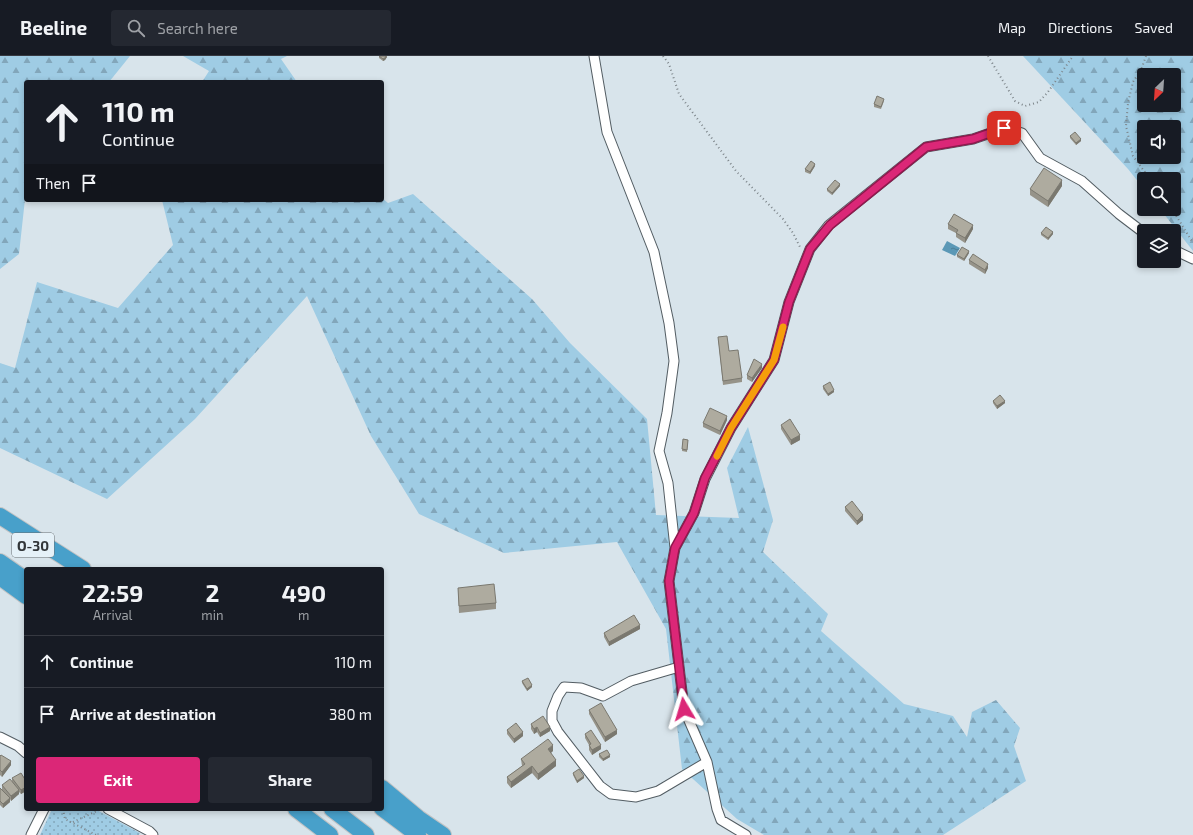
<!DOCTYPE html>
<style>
body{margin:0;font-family:"Exo 2",sans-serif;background:#242831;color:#f1f3f6;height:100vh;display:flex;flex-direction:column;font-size:15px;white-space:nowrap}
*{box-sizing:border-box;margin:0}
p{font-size:13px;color:#9ea1a6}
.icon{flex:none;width:22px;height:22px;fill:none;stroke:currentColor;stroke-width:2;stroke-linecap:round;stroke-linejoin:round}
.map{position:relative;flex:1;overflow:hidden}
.drawer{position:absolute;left:24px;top:511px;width:360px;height:244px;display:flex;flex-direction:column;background:#171b24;border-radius:4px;box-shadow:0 2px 6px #0003}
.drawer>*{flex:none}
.top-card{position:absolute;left:24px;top:24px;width:360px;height:122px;border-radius:4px;box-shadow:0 2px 6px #0003;background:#171b24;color:#f1f3f6;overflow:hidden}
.needle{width:26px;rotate:205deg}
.fabs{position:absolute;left:1137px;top:12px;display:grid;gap:8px}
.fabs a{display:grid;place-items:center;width:44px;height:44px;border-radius:4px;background:#171b24;box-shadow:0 2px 6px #0003;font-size:20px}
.pin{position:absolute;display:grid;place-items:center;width:34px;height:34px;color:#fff;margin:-17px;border-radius:8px;box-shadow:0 2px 6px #0006}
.me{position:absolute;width:44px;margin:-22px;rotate:353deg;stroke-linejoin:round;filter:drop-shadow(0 0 3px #0008)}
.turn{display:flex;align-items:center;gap:14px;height:84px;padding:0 12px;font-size:18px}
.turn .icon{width:52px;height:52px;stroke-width:2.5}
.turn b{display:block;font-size:28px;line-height:34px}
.then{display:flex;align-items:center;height:38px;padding:0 12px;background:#0003;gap:8px;font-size:15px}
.eta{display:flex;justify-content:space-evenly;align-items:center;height:68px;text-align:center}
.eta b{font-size:24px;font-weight:700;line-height:28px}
.primary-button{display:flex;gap:8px;margin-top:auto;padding:8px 12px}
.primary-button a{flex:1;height:46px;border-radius:4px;background:#db2777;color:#fff;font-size:16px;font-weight:700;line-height:46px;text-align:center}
.primary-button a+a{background:#242831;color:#f1f3f6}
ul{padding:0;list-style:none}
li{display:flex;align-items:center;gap:12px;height:52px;padding:0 12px;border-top:1px solid #363941}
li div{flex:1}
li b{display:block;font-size:15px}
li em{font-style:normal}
header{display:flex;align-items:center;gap:24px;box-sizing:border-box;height:56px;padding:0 20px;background:#171b24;border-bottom:1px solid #363941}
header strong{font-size:19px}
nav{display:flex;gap:22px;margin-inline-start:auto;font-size:14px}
.search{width:280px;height:36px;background:#242831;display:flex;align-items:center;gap:10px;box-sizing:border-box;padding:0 14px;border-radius:4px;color:#9ea1a6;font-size:15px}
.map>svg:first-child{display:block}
.forest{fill:url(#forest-firs);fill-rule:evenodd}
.park{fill:url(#park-dots)}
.water{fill:url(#water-ripples)}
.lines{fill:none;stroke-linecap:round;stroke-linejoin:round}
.street-casing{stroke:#535d63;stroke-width:11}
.highway-casing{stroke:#c2c3c4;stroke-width:18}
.path{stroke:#7d858a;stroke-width:2;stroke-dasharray:1 3;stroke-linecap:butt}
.street{stroke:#fff;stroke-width:9}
.highway{stroke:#48a0ca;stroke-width:16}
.wall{fill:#969389}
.shaded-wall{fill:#7a786f}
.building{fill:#aeab9f;stroke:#7a786f}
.route-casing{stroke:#8e194d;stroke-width:10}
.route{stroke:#db2777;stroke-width:7}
.slow{stroke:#f59e0b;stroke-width:7}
.labels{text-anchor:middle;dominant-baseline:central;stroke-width:3;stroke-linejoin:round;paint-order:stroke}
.shield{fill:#e5f1f8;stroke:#686e72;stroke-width:1}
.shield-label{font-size:14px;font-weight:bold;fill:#323639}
</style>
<header>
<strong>Beeline</strong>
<div class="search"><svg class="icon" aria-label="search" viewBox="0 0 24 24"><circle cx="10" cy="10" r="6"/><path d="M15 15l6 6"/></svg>Search here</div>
<nav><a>Map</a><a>Directions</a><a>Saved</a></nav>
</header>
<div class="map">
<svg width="1193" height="779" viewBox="0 0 1193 779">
<defs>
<pattern id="forest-firs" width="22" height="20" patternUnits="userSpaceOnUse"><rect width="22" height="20" fill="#9fcce4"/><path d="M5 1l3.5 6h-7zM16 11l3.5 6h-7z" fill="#82a6ba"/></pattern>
<pattern id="park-dots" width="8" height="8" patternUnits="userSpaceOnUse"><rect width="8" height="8" fill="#9fcce4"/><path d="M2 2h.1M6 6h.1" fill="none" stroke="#82a6ba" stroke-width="1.8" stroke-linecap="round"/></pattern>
<pattern id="water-ripples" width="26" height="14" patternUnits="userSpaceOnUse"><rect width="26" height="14" fill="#5b98b6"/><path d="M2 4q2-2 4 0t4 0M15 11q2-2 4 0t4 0" fill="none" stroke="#4c7d95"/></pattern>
</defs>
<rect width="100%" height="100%" fill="#d8e4eb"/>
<path class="forest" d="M0,0H130L109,26H26V134L19,198L0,213Z
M183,0H287L281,3L297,26H202L209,15Z
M1023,0H1193V195L1160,153H1174V123H1144V133L1128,113ZM1144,19H1174V49H1144ZM1144,71H1174V101H1144Z
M413,138L532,243L570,287L647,363L656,459L739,462L727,412L748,371L773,464L763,496L828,558L821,575L904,648L953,660L967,681L972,656L996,644L1020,672L1014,690L1026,725L943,779H764L737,763L682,713L666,573L617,486L504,497L419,458L371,380L307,240L195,363L107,443L0,392V307L15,312L37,226L118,252L173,189L162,144H382V142L388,147Z"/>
<path class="park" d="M52,753H95L140,777L139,779H40Z"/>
<path class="water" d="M947,185L960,192L955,200L942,194Z"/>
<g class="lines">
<defs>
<path id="street" d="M594,0L607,76L654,196L669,267L674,305L667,357L659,395L668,427L675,492L669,525L684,653L707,706L717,753L721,764L746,779
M1174,194L1193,203
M675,492L694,457L705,423L731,372L774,304L789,246L810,193L829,169L926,91L973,83L1005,72L1022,77L1040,102L1082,125L1119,158L1144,177
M679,611L631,625L603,640L581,632L564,631L558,640L552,655V665L558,676L600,730L611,738L636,741L658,735L707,706
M0,681L18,690L26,697
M108,753L149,775L153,779
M31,779L44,753"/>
<path id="highway" d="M0,460L83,513
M0,506L26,524
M0,521L26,540
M382,732L418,762L443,779
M382,752L418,779
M296,753L330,779
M332,753L366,779"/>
</defs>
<use href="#street" class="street-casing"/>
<use href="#highway" class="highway-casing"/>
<path class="path" d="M663,0L669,8L679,38L736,115L783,163L793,177L800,191
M988,0L1015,45L1025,50L1039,46L1048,36L1073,0
M1146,0L1141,14L1133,26L1128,47L1126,70L1133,100L1150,123
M1172,153L1193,187
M63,753L65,763L96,779
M73,766L99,754"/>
<use href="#street" class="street"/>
<use href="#highway" class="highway"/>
</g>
<path class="wall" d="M379,0H387V1L385,4L383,5L379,2Z
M884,45L881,53L874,51V48Z
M1070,80L1081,85L1076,89L1070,82Z
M815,110L810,118L805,116V113Z
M840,130L832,139L827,135V133Z
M1062,130L1048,151L1030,139V133Z
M948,168L973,173L965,187L956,181V177L948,173Z
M1041,177L1053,178L1048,184L1041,179Z
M969,197L964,205L957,201V199Z
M969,204L988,212L985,218L969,208Z
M718,281L729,295L742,322V326L723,329Z
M762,312L752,326L747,323V319Z
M823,330L834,336L828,340L823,333Z
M993,345L1005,347L997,353L993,347Z
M727,364L720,379L703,371V367Z
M781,369L800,384L791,389L781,373Z
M683,383L688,384L687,396L682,395Z
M845,451L863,464L857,469L845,455Z
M458,532L496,547V553L459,557Z
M640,573L609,590L604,581V577Z
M522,625L532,631L527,635L522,627Z
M589,654L617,678L605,686L589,658Z
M531,668L550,675L540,681L537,676L534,678L531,673Z
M507,674L523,680L514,687L507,678Z
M585,678L601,693L592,699L589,694V689L585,682Z
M553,695L551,697L556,710L538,724L532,717L511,732L507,727V721L522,710L521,703Z
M599,698L610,701L603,705L599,701Z
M0,700L11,709L2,721L0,719Z
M573,717L584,722L577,727L573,719Z
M12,722L26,725V735L21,738L19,736V738L11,745L10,743V746L3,752L0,749V732L2,734V729L12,726Z"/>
<path class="shaded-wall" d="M386,0L387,1L385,4L383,5V3Z
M1081,83V85L1076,89V87Z
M815,108V110L810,118V116Z
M1062,124V130L1048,151V145Z
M840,128V130L832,139V137Z
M973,169V173L965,187V182Z
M1053,176V178L1048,184V182Z
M969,195V197L964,205V203Z
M988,208V212L985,218V214Z
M762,308V312L752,326V322Z
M834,334V336L828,340V338Z
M1005,345V347L997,353V350Z
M727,360V364L720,379V375Z
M800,379V384L791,389V384Z
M863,459V464L857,469V465Z
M640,569V573L609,590V586Z
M532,629V631L527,635V633Z
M537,671V676L534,678V673Z
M550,671V675L540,681V677Z
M617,674V678L605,686V681Z
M523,676V680L514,687V683Z
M553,689V695L548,699V693Z
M601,689V693L592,699V694Z
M610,699V701L603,705V703Z
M556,704V710L538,724V718Z
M11,705V709L2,721V716Z
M532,710V717L511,732V726Z
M584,720V722L577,727V725Z
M26,731V735L21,738V734Z
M19,734V738L11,745V740Z
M10,742V746L3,752V748Z"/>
<path class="building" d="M379,0H386L385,2L383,3Z
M877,40L884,43L881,51L874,48Z
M1075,76L1081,83L1076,87L1070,80Z
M811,105L815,108L810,116L805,113Z
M1044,112L1062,124L1048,145L1030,133Z
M835,124L840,128L832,137L827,133Z
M954,158L973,169L965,182L956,177L958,174L948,168Z
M1046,171L1053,176L1048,182L1041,177Z
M962,191L969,195L964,203L957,199Z
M973,198L988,208L985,214L969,204Z
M727,280L729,295L738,294L742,322L723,325L718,281Z
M754,303L762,308L752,322L747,319Z
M830,326L834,334L828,338L823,330Z
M1000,339L1005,345L997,350L993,345Z
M710,352L727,360L720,375L703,367Z
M790,363L800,379L791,384L781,369Z
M683,383L688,384L687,394L682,393Z
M852,445L863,459L857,465L845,451Z
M494,528L496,547L459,550L458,532Z
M634,559L640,569L609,586L604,577Z
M528,622L532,629L527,633L522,625Z
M601,647L617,674L605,681L589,654Z
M543,660L550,671L540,677L537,671L534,673L531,668Z
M516,667L523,676L514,683L507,674Z
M591,674L601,689L592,694L589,689L591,688L585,678Z
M548,683L553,689L548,693L556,704L538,718L532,710L511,726L507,721L525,708L521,703Z
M607,694L610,699L603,703L599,698Z
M1,699L11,705L2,716L0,714V700Z
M579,713L584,720L577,725L573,717Z
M21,717L26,725V731L21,734L12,722Z
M10,723L19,734L11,740L2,729Z
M0,732L10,742L3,748L0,745Z"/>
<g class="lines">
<defs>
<path id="route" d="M684,653L669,525L675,492L694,457L705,422L731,372L774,304L789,246L810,193L830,169L926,91L973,83L1004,72"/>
</defs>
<use href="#route" class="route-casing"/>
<use href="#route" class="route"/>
<path class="slow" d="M717,400L731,372L774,304L783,271"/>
</g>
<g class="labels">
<rect class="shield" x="12" y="477" width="42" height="24" rx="3"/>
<g class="shield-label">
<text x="33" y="489">O-30</text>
</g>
</g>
</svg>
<div class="fabs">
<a><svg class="needle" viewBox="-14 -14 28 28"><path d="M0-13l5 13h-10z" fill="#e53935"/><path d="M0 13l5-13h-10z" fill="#9ea1a6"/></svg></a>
<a><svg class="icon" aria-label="sound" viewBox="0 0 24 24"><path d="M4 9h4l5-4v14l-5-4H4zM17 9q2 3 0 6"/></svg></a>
<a><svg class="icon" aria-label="search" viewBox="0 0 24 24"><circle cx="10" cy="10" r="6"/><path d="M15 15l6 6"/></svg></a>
<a><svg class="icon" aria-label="layers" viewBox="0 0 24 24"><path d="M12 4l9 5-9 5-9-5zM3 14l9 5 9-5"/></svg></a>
</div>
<div class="pin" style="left:1004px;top:72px;background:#d93025"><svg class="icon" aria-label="arrive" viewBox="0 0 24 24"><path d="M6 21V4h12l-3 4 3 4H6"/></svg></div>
<svg class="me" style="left:684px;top:653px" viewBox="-20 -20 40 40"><path d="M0-17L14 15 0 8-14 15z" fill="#db2777" stroke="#fff" stroke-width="4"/></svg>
<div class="top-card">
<div class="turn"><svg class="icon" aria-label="ahead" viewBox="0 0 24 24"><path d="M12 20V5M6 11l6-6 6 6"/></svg><div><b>110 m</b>Continue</div></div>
<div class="then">Then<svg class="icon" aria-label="arrive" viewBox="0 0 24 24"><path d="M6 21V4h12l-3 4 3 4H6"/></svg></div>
</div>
<section class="drawer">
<div class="eta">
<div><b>22:59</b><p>Arrival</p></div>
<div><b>2</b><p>min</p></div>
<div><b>490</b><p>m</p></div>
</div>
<ul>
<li><svg class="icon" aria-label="ahead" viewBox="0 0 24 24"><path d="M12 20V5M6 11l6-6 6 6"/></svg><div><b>Continue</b></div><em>110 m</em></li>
<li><svg class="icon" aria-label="arrive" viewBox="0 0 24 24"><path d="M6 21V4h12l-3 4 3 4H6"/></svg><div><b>Arrive at destination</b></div><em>380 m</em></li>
</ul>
<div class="primary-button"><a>Exit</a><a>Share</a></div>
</section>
</div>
